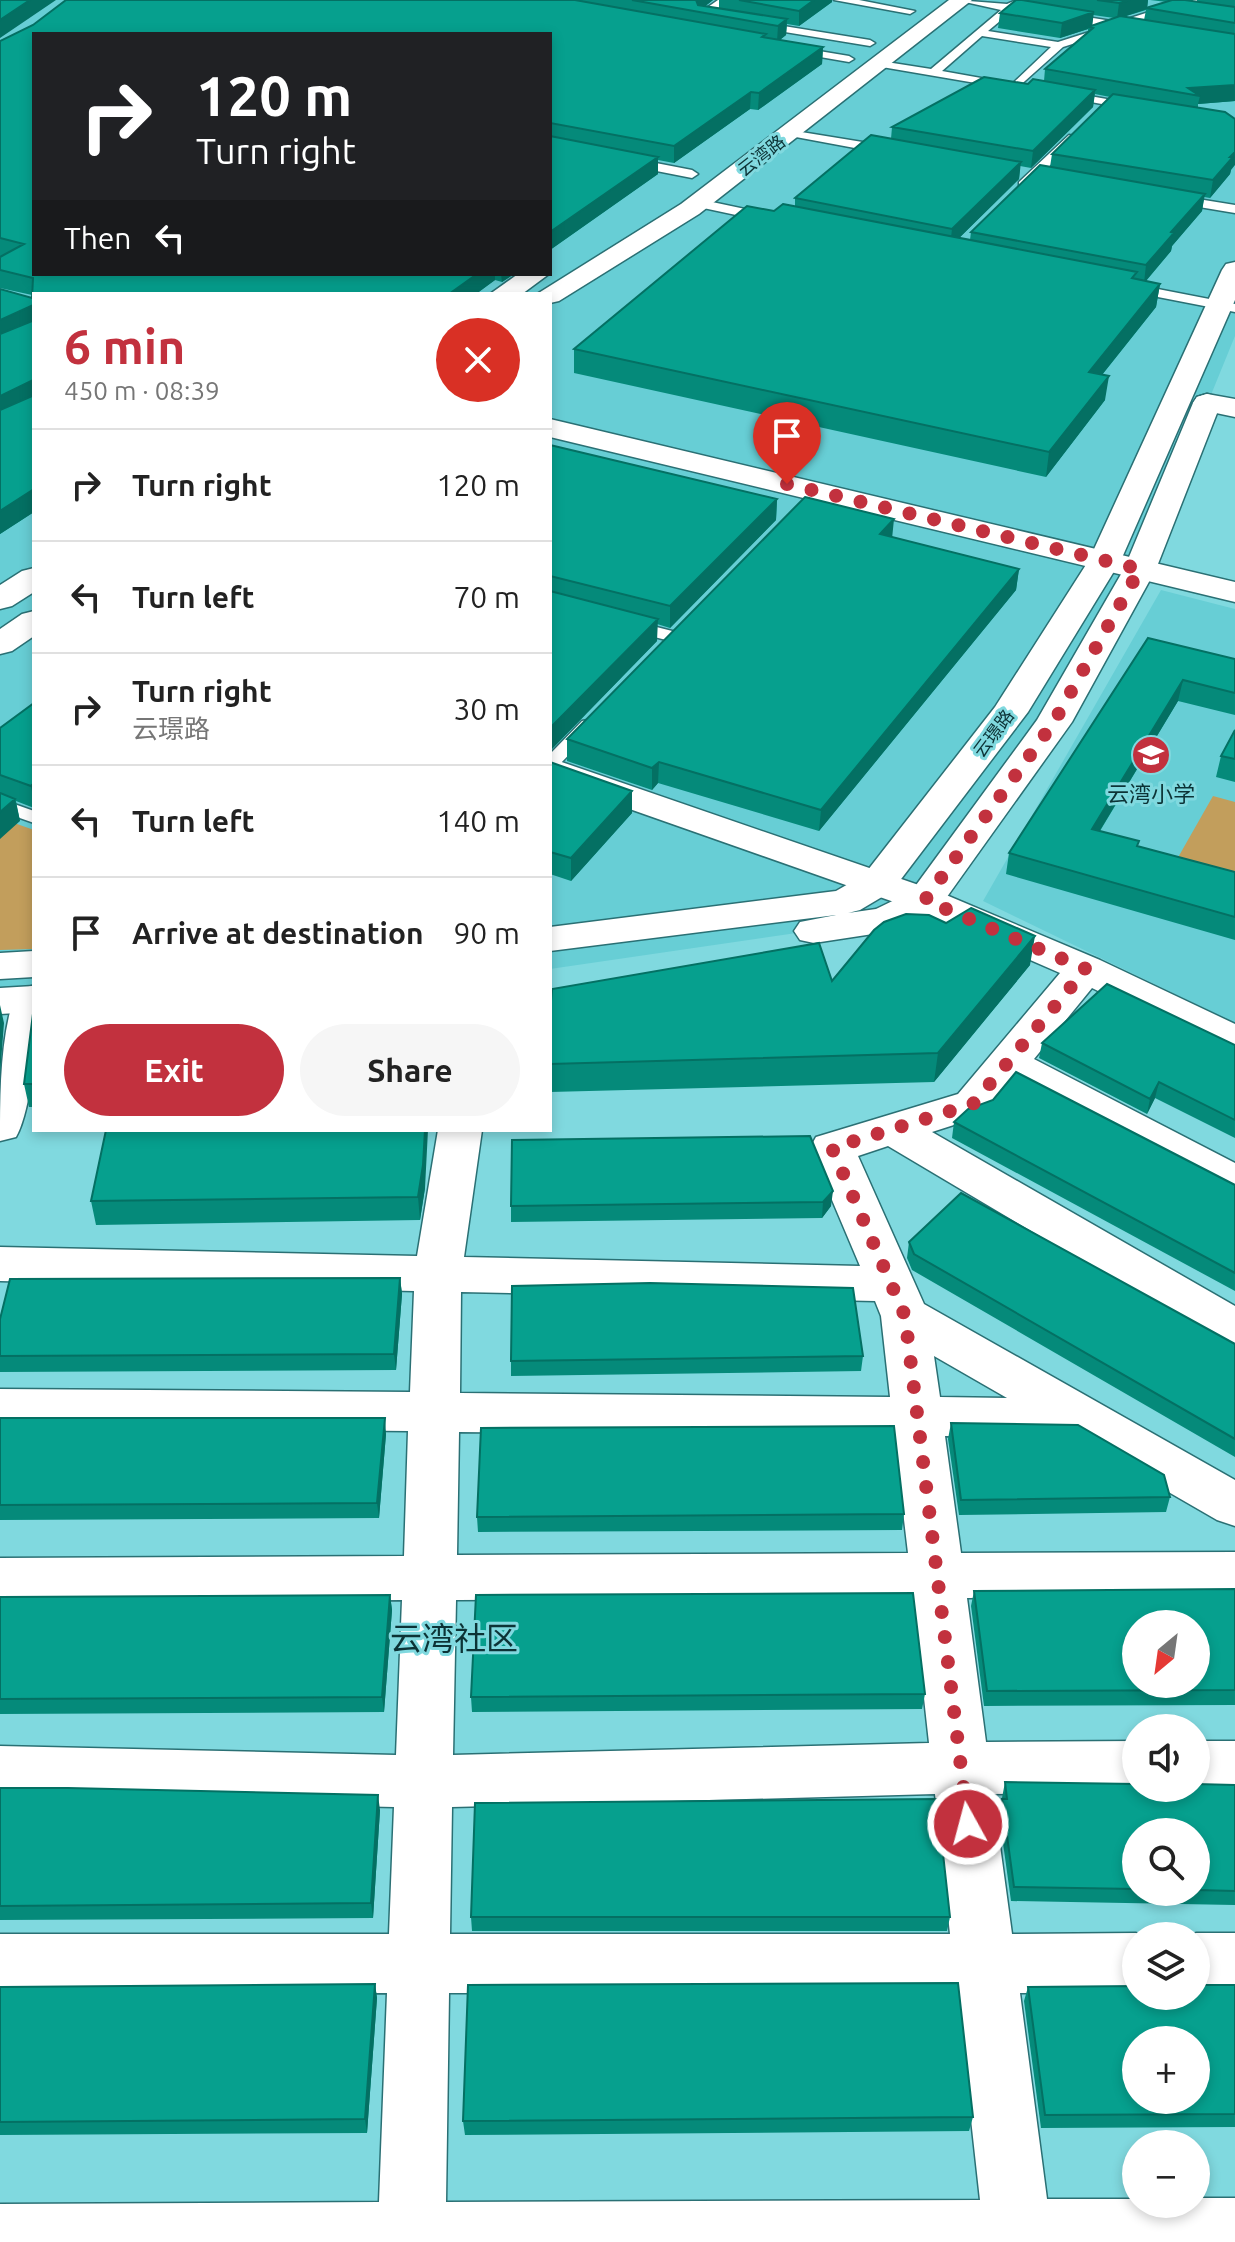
<!DOCTYPE html>
<meta charset="utf-8">
<style>
body{margin:0;font-family:Ubuntu,"Noto Sans SC",sans-serif;background:#f6f6f6;color:#222;height:100vh;display:flex;flex-direction:column;font-size:30px;white-space:nowrap}
*{box-sizing:border-box;margin:0}
p{font-size:26px;color:#767676}
.icon{flex:none;width:44px;height:44px;fill:none;stroke:currentColor;stroke-width:2;stroke-linecap:round;stroke-linejoin:round}
.map{position:relative;flex:1;overflow:hidden}
.details{position:absolute;left:32px;top:292px;width:520px;height:840px;display:flex;flex-direction:column;background:#fff;border-radius:0px;box-shadow:0 4px 12px #0003}
.details>*{flex:none}
.top-card{position:absolute;left:32px;top:32px;width:520px;height:244px;border-radius:0px;box-shadow:0 4px 12px #0003;background:#202124;color:#fff;overflow:hidden}
.needle{width:52px;rotate:209deg}
.tools{position:absolute;left:1122px;top:1610px;display:grid;gap:16px}
.tools a{display:grid;place-items:center;width:88px;height:88px;border-radius:50%;background:#fff;box-shadow:0 4px 12px #0003;font-size:40px}
.pin{position:absolute;display:grid;place-items:center;width:68px;height:68px;color:#fff;margin:-82px -34px;border-radius:50% 50% 50% 0;rotate:-45deg;box-shadow:0 0 8px #0007}
.pin .icon{rotate:45deg}
.me{position:absolute;width:88px;margin:-44px;rotate:353deg;stroke-linejoin:round;filter:drop-shadow(0 0 6px #0008)}
.turn{display:flex;align-items:center;gap:28px;height:168px;padding:0 32px;font-size:36px}
.turn .icon{width:104px;height:104px;stroke-width:2.5}
.turn b{display:block;font-size:56px;line-height:68px}
.then{display:flex;align-items:center;height:76px;padding:0 32px;background:#0003;gap:16px;font-size:30px}
.round{display:grid;place-items:center;flex:none;width:84px;height:84px;border-radius:42px;background:#f6f6f6}
.headline{display:flex;align-items:center;justify-content:space-between;height:136px;padding:0 32px}
h1{font-size:48px;font-weight:700;line-height:60px;color:#c2313e}
.cta{display:flex;gap:16px;margin-top:auto;padding:16px 32px}
.cta a{flex:1;height:92px;border-radius:48px;background:#c2313e;color:#fff;font-size:32px;font-weight:700;line-height:92px;text-align:center}
.cta a+a{background:#f6f6f6;color:#222}
ul{padding:0;list-style:none}
li{display:flex;align-items:center;gap:24px;height:112px;padding:0 32px;border-top:2px solid #e0e0e0}
li div{flex:1}
li b{display:block;font-size:30px}
li em{font-style:normal}
.map>svg:first-child{display:block}
.built{fill:#67ced5;fill-rule:evenodd}
.green{fill:#c29e5c}
.lines{fill:none;stroke-linecap:round;stroke-linejoin:round}
.service-casing{stroke:#2a7074;stroke-width:3}
.minor-casing{stroke:#2a7074;stroke-width:3}
.tertiary-casing{stroke:#2a7074;stroke-width:3}
.secondary-casing{stroke:#2a7074;stroke-width:3}
.service{fill:#fff;fill-rule:evenodd}
.minor{fill:#fff;fill-rule:evenodd}
.tertiary{fill:#fff;fill-rule:evenodd}
.secondary{fill:#fff;fill-rule:evenodd}
.wall{fill:#058a7a;fill-rule:evenodd}
.shaded-wall{fill:#047063}
.building{fill:#06a08e;stroke:#047063;stroke-width:2;fill-rule:evenodd}
.route{stroke:#c2313e;stroke-width:14;stroke-dasharray:0 25.2}
.labels{text-anchor:middle;dominant-baseline:central;stroke-width:6;stroke-linejoin:round;paint-order:stroke}
.far-street-label{font-size:18px;fill:#0c3336;stroke:#80d9df}
.poi-label{font-size:22px;fill:#0c3336;stroke:#80d9df}
.near-quarter-label{font-size:32px;fill:#0c3336;stroke:#80d9df}
</style>
<div class="map">
<svg width="1235" height="2242" viewBox="0 0 1235 2242">
<rect width="100%" height="100%" fill="#80d9df"/>
<path class="built" d="M0,0H1235V336L1140,569L925,900L886,920L550,969V294H34V999L0,1001ZM34,34H550V274H34Z
M1161,590L1235,609V1023L983,901Z"/>
<path class="green" d="M1213,796L1235,802V886L1172,868Z
M0,818L34,830V949L0,950Z"/>
<g class="lines">
<defs>
<path id="service" d="M718,0H730L711,14L721,16V20L698,18V14Z
M834,0H859L915,11L910,14Z
M956,0L1007,4L1014,1L1018,2V6L1118,22L1186,0H1201L1131,25V29H1119L1063,47L1015,90L1011,89V85L1051,47L982,36L942,71L1009,83V87L1005,88L876,66V62L880,61L931,69L1001,10ZM1012,11L1105,27L1058,42L988,31Z
M759,22L870,40L875,43L870,46L755,27V23Z
M795,47L849,56L854,59L849,62L791,52V48Z
M1067,92L1135,104L1141,107L1135,110L1063,97L1061,95Z
M789,130L887,146L893,150L887,154L785,135V131Z
M1069,135L1079,137L1027,188H1019V182Z
M630,158L692,170L698,174L692,178L626,165V159Z
M1173,195L1235,205V213L1169,202V196Z
M698,199L769,214L775,218L769,222L694,206V200Z
M1132,284L1235,304V312L1127,291V285Z
M629,620L680,633L682,637L674,642L623,629L621,625Z
M588,720L597,725L594,729L556,768L550,769V754L582,721Z
M0,799L34,811V823L0,811Z"/>
<path id="minor" d="M1207,394L1235,399V417L1197,409L1193,403L1197,397Z
M550,419L1235,582V602L550,437Z
M550,758L939,892L1100,960L1235,1024V1055L1220,1051L1092,988L1034,1059L1235,1163V1199L1219,1194L1013,1084L988,1114L932,1132L1235,1306V1347L1218,1342L888,1146L858,1156L924,1304L1235,1480V1526L1217,1520L1075,1438L945,1436L961,1553L1235,1552V1596L967,1598L986,1742L1136,1741V1788H1149L1136,1793L993,1794L1012,1934L1136,1933L1142,1936H1136V1993H1020L1047,2199H1136V2204H1196V2198H1235V2242H0V2204L379,2202L387,1993L0,1994V1934H389L394,1807L0,1798V1746L396,1755L402,1600L0,1602V1558L404,1556L408,1431L0,1427V1389L410,1392L414,1291L0,1281V1247L417,1256L438,1130H482L464,1257L860,1266L810,1148L816,1137L958,1094L1060,973L911,908L550,781ZM461,1292L875,1301L881,1316L890,1397L460,1393ZM934,1356L1007,1398L940,1397ZM459,1432L894,1436L908,1553L457,1555ZM913,1598L929,1743L453,1755L456,1600ZM935,1794L950,1934H450L452,1807ZM449,1993H957L980,2200L446,2202Z
M32,986C43,1012 32,1110 16,1137L0,1141C0,1093 0,1032 17,990Z
M1196,1741H1235V1793H1196L1183,1788H1196Z
M1196,1933H1235V1993H1196V1936H1190Z"/>
<path id="tertiary" d="M1235,262V300L1121,560L1028,712L892,891L860,910L848,913L876,909L911,892L1037,720L1124,569L1193,403L1197,397L1207,394L1217,397L1221,403L1156,569L1072,722L939,908L900,929L886,932L814,943L800,940L794,931L800,922L836,915L550,951V927L836,891L864,875L995,707L1089,560L1222,270L1226,264Z
M34,951V977L0,979V953Z
M34,986V1012L0,1014V988Z"/>
<path id="secondary" d="M949,0H972L699,214L559,301L550,303V294H537L681,204Z
M518,274H549L522,294H490Z
M34,568V592L12,606L0,609V585L22,571Z
M34,611V636L12,651L0,654V629L22,614Z"/>
</defs>
<use href="#service" class="service-casing"/>
<use href="#minor" class="minor-casing"/>
<use href="#tertiary" class="tertiary-casing"/>
<use href="#secondary" class="secondary-casing"/>
<use href="#service" class="service"/>
<use href="#minor" class="minor"/>
<use href="#tertiary" class="tertiary"/>
<use href="#secondary" class="secondary"/>
</g>
<path class="wall" d="M66,0H713L705,6L719,8V0H832V2L799,26L787,24L786,35L780,40L823,47L822,64L758,110L750,109L674,163L658,160V174L550,250V34L34,274H514L502,282L495,280L476,294H34V512L0,534V289L32,298V295L0,288V257L2,256H0V41L33,25Z
M1027,0H1148L1147,8L1167,2L1150,0H1185L1197,2V0H1235V101L1198,104V108L1231,170L1230,174L1210,198L1204,197L1202,211L1172,246L1171,251L1146,281L1160,284L1156,307L1102,375L1105,400L1046,477L574,373V349L774,211L795,206V198L891,139L892,127L1028,84L1044,81L1045,69L1088,32V29L1060,38L998,28L1000,13ZM1146,10L1144,20L1123,17ZM1093,15L1114,18L1092,26ZM1095,94L1110,97L1052,154L1050,167L971,232L970,240L959,238L1019,179L1020,166L1031,168L1093,107Z
M550,445L777,499L776,520L670,628L657,624V641L550,751Z
M892,538L1019,569L1016,590L819,831L658,783L652,790L567,761V739Z
M1148,638L1235,659V715L1178,701L1100,831L1138,846L1235,872V940L1006,874L1009,853Z
M34,703V808L16,801L20,821L0,812V728Z
M1235,730V782L1216,777L1221,756Z
M550,762L632,813L571,881L550,874Z
M1030,965L934,1082L550,1092V1013L832,981Z
M34,1006V1107H29L24,1084Z
M1042,1043L1235,1045V1138L1155,1098L1147,1114L1039,1058Z
M954,1122L1235,1185V1291L952,1138Z
M810,1136L831,1206L822,1218L511,1222V1206Z
M425,1188L420,1220L96,1225L91,1201Z
M909,1242L1235,1344V1457L912,1270L907,1258Z
M400,1278L402,1294L396,1370L0,1372V1319Z
M863,1356L861,1371L511,1376V1361Z
M0,1418L386,1434L379,1518L0,1520Z
M951,1423L1170,1497L1166,1512L959,1515L948,1439Z
M904,1514L902,1530L478,1532L477,1517Z
M1235,1589V1705L984,1706L971,1606L974,1591Z
M390,1595L392,1610L384,1712L0,1714V1597Z
M925,1694L922,1709L472,1712L471,1697Z
M1005,1782L1235,1785V1905L1011,1901L999,1814ZM1136,1832H1196V1892H1136Z
M0,1788L380,1810L373,1918L0,1920Z
M471,1917H950L947,1931H472Z
M375,1984L377,1998L367,2133L0,2135V1987Z
M1235,1985V2127L1041,2128L1024,2001L1028,1987Z
M973,2117L969,2131L465,2135L463,2121Z"/>
<path class="shaded-wall" d="M30,0H56L0,38V20Z
M695,0H713L698,12Z
M814,0H832V2L799,26V11Z
M1130,0H1148L1147,9L1117,19L1119,3Z
M1094,12L1092,27H1088V29L1060,38L1062,23Z
M787,19L786,35L777,42L778,26Z
M823,47L822,64L758,110L759,93Z
M1235,85V101L1198,104L1200,96L1188,88Z
M1095,90L1093,107L1031,168L1033,151Z
M751,92L750,109L674,163V146Z
M1235,152V165L1231,170L1230,174L1210,198L1213,180Z
M658,157V174L550,250V232Z
M1021,162L1019,179L950,247L952,229Z
M1205,194L1202,211L1172,246L1171,251L1144,283L1146,265L1171,232Z
M477,274H495V280L476,294H449Z
M501,274H514L502,282Z
M1160,284L1156,307L1085,396L1089,372Z
M31,306L34,321L0,341V320Z
M1109,376L1105,400L1046,477L1049,452Z
M31,381L34,397L0,418V396Z
M34,489V512L0,534V511Z
M777,499L776,520L670,628V606Z
M894,519L892,539L880,534Z
M1019,569L1016,590L819,831L821,810Z
M658,619L657,641L550,751V728Z
M1183,680L1178,701L1088,850L1092,829Z
M659,762L658,783L652,790V768Z
M34,783V802L31,786Z
M632,791V813L571,881V858Z
M15,799L20,821L0,839V812Z
M1035,936L1030,965L934,1082L938,1053Z
M0,1005L4,1023L0,1075Z
M1159,1082L1155,1098L1147,1114L1150,1099Z
M425,1130H428L425,1188L420,1220L418,1197Z
M833,1191L831,1206L822,1218L823,1202Z
M400,1278L402,1294L396,1370L394,1354Z
M385,1418L386,1434L379,1518L377,1503Z
M390,1595L392,1610L384,1712L382,1697Z
M378,1795L380,1810L373,1918L371,1903Z
M375,1984L377,1998L367,2133L365,2119Z"/>
<path class="building" d="M0,0H30L0,20Z
M66,0H575L766,34L762,37L823,47L759,93L751,92L674,146L550,123V34H34V274H477L449,294H34V489L0,511V410L32,396L31,381L0,396V334L32,321L31,306L0,320V289L32,298L33,278L0,270V257L24,244L0,238V41L33,25Z
M632,0H696L698,5L787,19L778,26Z
M739,0H814L799,11Z
M1016,0H1022L1094,12L1062,23L1000,13Z
M1097,0H1130L1119,3Z
M1172,0H1185L1235,7V23L1146,8Z
M1120,16L1235,34V85L1188,88L1200,96L1045,69L1093,28L1088,27Z
M984,77L1028,84L1033,79L1095,90L1033,151L892,127Z
M1113,94L1225,112L1235,119V152L1230,157H1233L1213,180L1052,154Z
M871,135L1021,162L952,229L795,198Z
M550,136L658,157L550,232Z
M1040,165L1205,194L1171,232L1174,233L1146,265L971,232Z
M783,204L1137,272L1132,278L1160,284L1089,372L1109,376L1049,452L574,349L747,206L774,211Z
M550,445L777,499L670,606L550,576Z
M805,497L894,519L880,534L1019,569L821,810L659,762L652,768L567,739Z
M550,591L658,619L550,728Z
M1148,638L1235,659V693L1183,680L1092,829L1139,841L1137,846L1235,872V917L1009,853Z
M34,703V783L31,786L0,775V728Z
M1235,730V759L1221,756Z
M550,762L632,791L571,858L550,852Z
M0,793L15,799L0,812Z
M971,908L1035,936L938,1053L550,1064V1013L552,989L819,943L832,981L874,930L884,922L906,914L929,915L946,923Z
M1107,984L1235,1045V1120L1159,1082L1150,1099L1042,1043Z
M34,1006V1084H24Z
M1016,1072L1235,1185V1273L954,1122L968,1109L993,1100Z
M106,1130H425L423,1165L418,1197L91,1201Z
M810,1136L833,1191L823,1202L511,1206L512,1140Z
M961,1193L1235,1344V1439L914,1254L909,1242Z
M400,1278L394,1354L0,1356V1319L10,1279Z
M650,1283L853,1288L863,1356L511,1361L512,1286Z
M0,1418H385L377,1503L0,1505Z
M951,1423L1078,1425L1164,1475L1170,1497L961,1500Z
M894,1426L904,1514L477,1517L481,1428Z
M1235,1589V1690L987,1691L974,1591ZM1136,1624H1196V1684H1136Z
M913,1593L925,1694L471,1697L476,1595Z
M390,1595L382,1697L0,1699V1597Z
M1005,1782L1136,1784V1788H1196V1784L1235,1785V1891L1196,1890V1832H1136V1889L1014,1887L1002,1799H1007Z
M0,1788H68L378,1795L371,1903L0,1906Z
M937,1799L950,1917H471L475,1803Z
M958,1983L973,2117L463,2121L468,1985Z
M375,1984L365,2119L0,2122V1987Z
M1196,1985H1235V2114L1045,2115L1028,1987L1136,1986V1996H1196ZM1136,2040H1196V2100H1136Z"/>
<g class="lines">
<path class="route" d="M787,484L1140,569L1054,722L925,900L1086,969L973,1104L832,1148L905,1316L968,1824"/>
</g>
<defs>
<symbol id="school-disc" viewBox="-11 -11 22 22"><circle r="9.5" fill="#c2313e" stroke="#80d9df"/><path d="M0-5L7-2L0 1L-7-2ZM-4 1L0 2.5L4 1V4Q0 6-4 4Z" fill="#fff"/></symbol>
</defs>
<g fill-rule="evenodd">
<use href="#school-disc" x="1129" y="733" width="44" height="44"/>
</g>
<g class="labels">
<g class="far-street-label">
<text transform="translate(761 155) rotate(-38)">云湾路</text>
<text transform="translate(993 733) rotate(-53)">云璟路</text>
</g>
<g class="poi-label">
<text x="1151" y="793">云湾小学</text>
</g>
<g class="near-quarter-label">
<text x="454" y="1638">云湾社区</text>
</g>
</g>
</svg>
<div class="tools">
<a><svg class="needle" viewBox="-14 -14 28 28"><path d="M0-13l5 13h-10z" fill="#e53935"/><path d="M0 13l5-13h-10z" fill="#767676"/></svg></a>
<a><svg class="icon" aria-label="sound" viewBox="0 0 24 24"><path d="M4 9h4l5-4v14l-5-4H4zM17 9q2 3 0 6"/></svg></a>
<a><svg class="icon" aria-label="search" viewBox="0 0 24 24"><circle cx="10" cy="10" r="6"/><path d="M15 15l6 6"/></svg></a>
<a><svg class="icon" aria-label="layers" viewBox="0 0 24 24"><path d="M12 4l9 5-9 5-9-5zM3 14l9 5 9-5"/></svg></a>
<a>+</a>
<a>−</a>
</div>
<div class="pin" style="left:787px;top:484px;background:#d93025"><svg class="icon" aria-label="arrive" viewBox="0 0 24 24"><path d="M6 21V4h12l-3 4 3 4H6"/></svg></div>
<svg class="me" style="left:968px;top:1824px" viewBox="-20 -20 40 40"><circle r="17" fill="#c2313e" stroke="#fff" stroke-width="3"/><path d="M0-11L8 9 0 5-8 9z" fill="#fff"/></svg>
<div class="top-card">
<div class="turn"><svg class="icon" aria-label="right" viewBox="0 0 24 24"><path d="M7 20v-9h11M14 6l5 5-5 5"/></svg><div><b>120 m</b>Turn right</div></div>
<div class="then">Then<svg class="icon" aria-label="left" viewBox="0 0 24 24"><path d="M17 20v-9H6M10 6l-5 5 5 5"/></svg></div>
</div>
<section class="details">
<div class="headline"><div><h1>6 min</h1><p>450 m · 08:39</p></div><a class="round" style="background:#d93025;color:#fff"><svg class="icon" aria-label="close" viewBox="0 0 24 24"><path d="M6 6l12 12M18 6L6 18"/></svg></a></div>
<ul>
<li><svg class="icon" aria-label="right" viewBox="0 0 24 24"><path d="M7 20v-9h11M14 6l5 5-5 5"/></svg><div><b>Turn right</b></div><em>120 m</em></li>
<li><svg class="icon" aria-label="left" viewBox="0 0 24 24"><path d="M17 20v-9H6M10 6l-5 5 5 5"/></svg><div><b>Turn left</b></div><em>70 m</em></li>
<li><svg class="icon" aria-label="right" viewBox="0 0 24 24"><path d="M7 20v-9h11M14 6l5 5-5 5"/></svg><div><b>Turn right</b><p>云璟路</p></div><em>30 m</em></li>
<li><svg class="icon" aria-label="left" viewBox="0 0 24 24"><path d="M17 20v-9H6M10 6l-5 5 5 5"/></svg><div><b>Turn left</b></div><em>140 m</em></li>
<li><svg class="icon" aria-label="arrive" viewBox="0 0 24 24"><path d="M6 21V4h12l-3 4 3 4H6"/></svg><div><b>Arrive at destination</b></div><em>90 m</em></li>
</ul>
<div class="cta"><a>Exit</a><a>Share</a></div>
</section>
</div>
